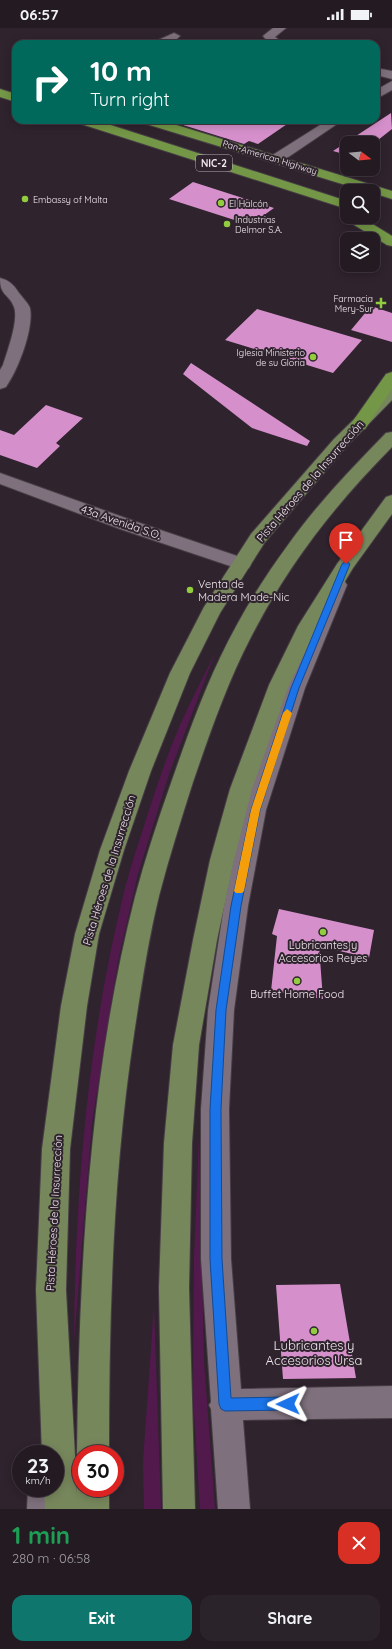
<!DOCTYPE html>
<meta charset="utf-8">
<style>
body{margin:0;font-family:Quicksand,sans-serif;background:#2b232a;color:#f1f3f6;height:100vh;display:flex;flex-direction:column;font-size:15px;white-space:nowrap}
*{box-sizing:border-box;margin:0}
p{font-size:13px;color:#a3a1a5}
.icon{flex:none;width:22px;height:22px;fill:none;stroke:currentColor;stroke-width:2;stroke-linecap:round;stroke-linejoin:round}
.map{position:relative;height:1481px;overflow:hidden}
.sheet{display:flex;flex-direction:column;background:#231a22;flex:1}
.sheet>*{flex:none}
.guide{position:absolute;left:12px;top:12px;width:368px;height:84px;border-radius:12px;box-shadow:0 2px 10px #0003,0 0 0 1px #403840;background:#00695c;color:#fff;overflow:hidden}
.needle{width:26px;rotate:106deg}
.tools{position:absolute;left:340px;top:108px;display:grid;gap:8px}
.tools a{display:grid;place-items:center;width:40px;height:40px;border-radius:8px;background:#231a22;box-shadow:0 2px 10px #0003,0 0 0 1px #403840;font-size:20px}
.speed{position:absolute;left:12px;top:1417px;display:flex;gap:8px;font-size:20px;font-weight:700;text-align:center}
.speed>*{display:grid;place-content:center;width:52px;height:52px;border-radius:50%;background:#231a22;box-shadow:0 2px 10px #0003,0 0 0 1px #403840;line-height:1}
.speed small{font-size:10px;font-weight:400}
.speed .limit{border:6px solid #d22;background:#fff;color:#111}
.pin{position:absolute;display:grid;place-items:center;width:34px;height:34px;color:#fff;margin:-41px -17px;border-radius:50% 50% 50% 0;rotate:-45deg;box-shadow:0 0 4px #0007}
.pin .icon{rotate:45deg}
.me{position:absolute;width:44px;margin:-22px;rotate:269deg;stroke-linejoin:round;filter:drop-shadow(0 0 3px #0008)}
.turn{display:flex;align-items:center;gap:14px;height:84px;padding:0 12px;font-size:18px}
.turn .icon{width:52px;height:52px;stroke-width:2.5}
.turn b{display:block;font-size:28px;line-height:34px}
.round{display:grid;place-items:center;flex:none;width:42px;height:42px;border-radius:12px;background:#2b232a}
.headline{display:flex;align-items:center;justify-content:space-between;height:68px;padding:0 12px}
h1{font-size:24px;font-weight:700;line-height:30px;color:#1e9e55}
.button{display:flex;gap:8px;margin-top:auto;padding:8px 12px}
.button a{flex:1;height:46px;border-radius:12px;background:#0f766e;color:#fff;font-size:16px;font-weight:700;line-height:46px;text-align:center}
.button a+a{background:#2b232a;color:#f1f3f6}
.status{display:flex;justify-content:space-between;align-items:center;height:28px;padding:0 20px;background:#231a22;direction:ltr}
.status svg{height:11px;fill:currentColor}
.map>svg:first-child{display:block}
.green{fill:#52194d}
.building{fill:#d590cb}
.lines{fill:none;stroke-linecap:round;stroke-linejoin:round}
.minor-casing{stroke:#473e45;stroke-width:2}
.major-casing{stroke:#473e45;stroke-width:2}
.highway-casing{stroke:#473e45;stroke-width:2}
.minor{fill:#7e707c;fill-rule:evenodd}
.major{fill:#77875c;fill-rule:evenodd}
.highway{fill:#739746;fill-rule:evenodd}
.route{fill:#1a73e8;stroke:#114b97}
.slow{fill:#f59e0b}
.poi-dot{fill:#92cd3f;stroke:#2f232d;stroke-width:1.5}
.labels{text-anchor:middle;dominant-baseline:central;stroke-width:4;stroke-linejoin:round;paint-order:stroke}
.far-street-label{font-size:9px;fill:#f2eaf0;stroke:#2f232d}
.far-poi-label{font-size:9px;fill:#f2eaf0;stroke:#2f232d;text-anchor:start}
.shield{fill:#2f232d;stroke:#b8aeb6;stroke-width:1}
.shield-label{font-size:10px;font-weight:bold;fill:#f2eaf0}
.street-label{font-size:11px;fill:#f2eaf0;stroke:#2f232d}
.poi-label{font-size:11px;fill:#f2eaf0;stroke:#2f232d}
.near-poi-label{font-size:13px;fill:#f2eaf0;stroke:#2f232d}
</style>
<div class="status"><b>06:57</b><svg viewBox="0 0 49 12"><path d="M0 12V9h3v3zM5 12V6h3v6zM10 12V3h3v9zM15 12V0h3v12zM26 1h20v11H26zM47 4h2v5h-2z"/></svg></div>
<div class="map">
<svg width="392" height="1481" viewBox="0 0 392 1481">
<rect width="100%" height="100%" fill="#2f232d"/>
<path class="green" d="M216,623L169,746L138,846L118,933L92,1095L74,1314C75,1162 88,1008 125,860C131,836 140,812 147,788C157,758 167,727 180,697C191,672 204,648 216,623Z
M199,1107L204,1333L215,1481H200L193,1368L194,1230Z
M154,1277L161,1481H144L143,1434Z"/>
<path class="building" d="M391,85L392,101L373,116L347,115V127L333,123Z
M184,92H293L258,116L249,113L244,116L183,97Z
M193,154L274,180L250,197L169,171Z
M371,278L392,285V314L351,302Z
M257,281L362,312L333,345L225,312Z
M191,335L310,413L307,418L252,400L183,346Z
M46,377L83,390L56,415L60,418L37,440L0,427V402L14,407Z
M279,881L374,902L369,930L319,918L323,971L271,963L277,908L272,906Z
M340,1256L356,1350L283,1351L276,1257Z"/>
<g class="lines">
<defs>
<path id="minor" d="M273,0H286L275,9L285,16H270L263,8Z
M174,5L180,8C172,16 163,16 152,16L154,14Z
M376,40L392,43V51L376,47Z
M392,53V62L376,71V62Z
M328,92H343L281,134H271L270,131L271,128Z
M0,250C9,252 14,257 19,265C22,269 28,275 30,280C34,301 18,342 6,359L0,361V342L3,337C7,324 19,292 14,279C9,265 0,269 0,250Z
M0,445L134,493L249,532L251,536L249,540L242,542L120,501L0,456Z
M337,551L344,552L347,557L305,660L266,782L248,878L234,982L229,1081L231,1231L241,1361L392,1358V1390L243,1392L250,1481H218L211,1381L209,1377L211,1374L201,1231V1081L208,982L224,878L244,782L285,660L327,557L330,552Z
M55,1448L60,1460L59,1481H27L28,1460H55Z"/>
<path id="major" d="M392,358V372L346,419L265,514L220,585L190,645L151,743L124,822L99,906L87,978L70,1121L66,1262L77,1465V1460L81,1450V1460H109V1481H45L44,1460H55V1426H42L36,1262L42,1121L61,978L75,906L100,822L129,743L170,645L204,579L251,506L334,411L386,360Z
M392,404V419C334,478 289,535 251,609C227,655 210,705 193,754C181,792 169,829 159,868C148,913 141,960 134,1006C113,1145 109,1285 109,1426H81V1436L77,1426C79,1242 89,1048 135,869C145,831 157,795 170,758C185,715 200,672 220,630C239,590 262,552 288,517C317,476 351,441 386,405Z
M392,467V486L353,540L318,598L289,657L252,761L234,832L217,912L199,1017L192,1115L189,1260L195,1481H163L159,1260L164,1115L173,1017L193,912L210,832L230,761L269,657L298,598L337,536L386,469Z"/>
<path id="highway" d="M0,61L16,66V74L0,69Z
M76,92H95L347,173V181L78,95Z
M141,92H160L392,163V171L373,165V163H365L143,95Z
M346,186L347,189H361L392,208V218L387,217L346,192L344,189Z
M392,344V361L365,401L359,402L353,401L351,397L353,393L386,346Z"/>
</defs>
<use href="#minor" class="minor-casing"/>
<use href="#major" class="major-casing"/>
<use href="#highway" class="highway-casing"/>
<use href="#minor" class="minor"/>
<use href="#major" class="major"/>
<use href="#highway" class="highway"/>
</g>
<path class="route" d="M346,533L350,536L299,660L260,782L241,878L226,982L221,1081L222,1231L231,1370L288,1369L292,1371L294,1376L292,1380L288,1382L225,1383L221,1381L219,1376L210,1231V1081L216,982L231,878L251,782L291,660L342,536Z"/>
<path class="slow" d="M287,681L292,685L260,782L244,863L242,865H236L234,863L251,782L283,685Z"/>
<g class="poi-dot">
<circle cx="25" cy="171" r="4"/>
<circle cx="221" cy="175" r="4"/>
<circle cx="227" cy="196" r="4"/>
<path d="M379 269h4v4h4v4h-4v4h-4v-4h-4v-4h4z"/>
<circle cx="313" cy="329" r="4"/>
<circle cx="190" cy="562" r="4"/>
<circle cx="323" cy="904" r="4"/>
<circle cx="297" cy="953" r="4"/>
<circle cx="314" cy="1303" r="4"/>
</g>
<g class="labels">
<g class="far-street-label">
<text transform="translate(270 129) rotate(17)">Pan-American Highway</text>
</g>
<g class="far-poi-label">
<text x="33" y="171">Embassy of Malta</text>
<text x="229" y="175">El Halcón</text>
<text x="235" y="191">Industrias<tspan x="235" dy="10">Delmor S.A.</tspan></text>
<text x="373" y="270" text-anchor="end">Farmacia<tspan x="373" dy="10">Mery-Sur</tspan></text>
<text x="305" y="324" text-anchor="end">Iglesia Ministerio<tspan x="305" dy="10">de su Gloria</tspan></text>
</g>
<rect class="shield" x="196" y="127" width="36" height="16" rx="3"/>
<g class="shield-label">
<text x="214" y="135">NIC-2</text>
</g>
<g class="street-label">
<text transform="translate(310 453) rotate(-49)">Pista Héroes de la Insurrección</text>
<text transform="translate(121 494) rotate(19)">43a Avenida S.O.</text>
<text transform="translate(109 842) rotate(-73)">Pista Héroes de la Insurrección</text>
<text transform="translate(54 1185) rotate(-87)">Pista Héroes de la Insurrección</text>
</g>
<g class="poi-label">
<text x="198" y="556" text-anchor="start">Venta de<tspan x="198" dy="13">Madera Made-Nic</tspan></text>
<text x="323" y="917">Lubricantes y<tspan x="323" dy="13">Accesorios Reyes</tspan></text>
<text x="297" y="966">Buffet Home Food</text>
</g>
<g class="near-poi-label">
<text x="314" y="1317">Lubricantes y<tspan x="314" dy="15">Accesorios Ursa</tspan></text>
</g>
</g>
</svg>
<div class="tools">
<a><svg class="needle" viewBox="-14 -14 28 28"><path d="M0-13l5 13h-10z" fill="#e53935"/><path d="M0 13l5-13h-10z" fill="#a3a1a5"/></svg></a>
<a><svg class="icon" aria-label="search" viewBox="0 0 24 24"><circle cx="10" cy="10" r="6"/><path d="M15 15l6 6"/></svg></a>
<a><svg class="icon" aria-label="layers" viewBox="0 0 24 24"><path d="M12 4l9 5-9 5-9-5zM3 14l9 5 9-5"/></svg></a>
</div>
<div class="speed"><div>23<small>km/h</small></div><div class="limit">30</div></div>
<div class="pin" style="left:346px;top:536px;background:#d93025"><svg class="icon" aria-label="arrive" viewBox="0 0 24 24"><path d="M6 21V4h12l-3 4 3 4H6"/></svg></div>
<svg class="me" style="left:288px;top:1376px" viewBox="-20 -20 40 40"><path d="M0-17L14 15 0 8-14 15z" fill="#1a73e8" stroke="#fff" stroke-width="4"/></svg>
<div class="guide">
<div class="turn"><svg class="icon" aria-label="right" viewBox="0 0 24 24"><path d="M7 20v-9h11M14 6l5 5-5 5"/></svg><div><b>10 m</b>Turn right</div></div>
</div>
</div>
<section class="sheet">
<div class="headline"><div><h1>1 min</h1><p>280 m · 06:58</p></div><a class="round" style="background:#d93025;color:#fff"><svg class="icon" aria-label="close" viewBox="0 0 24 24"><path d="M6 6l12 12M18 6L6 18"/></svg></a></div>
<div class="button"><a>Exit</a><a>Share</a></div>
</section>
